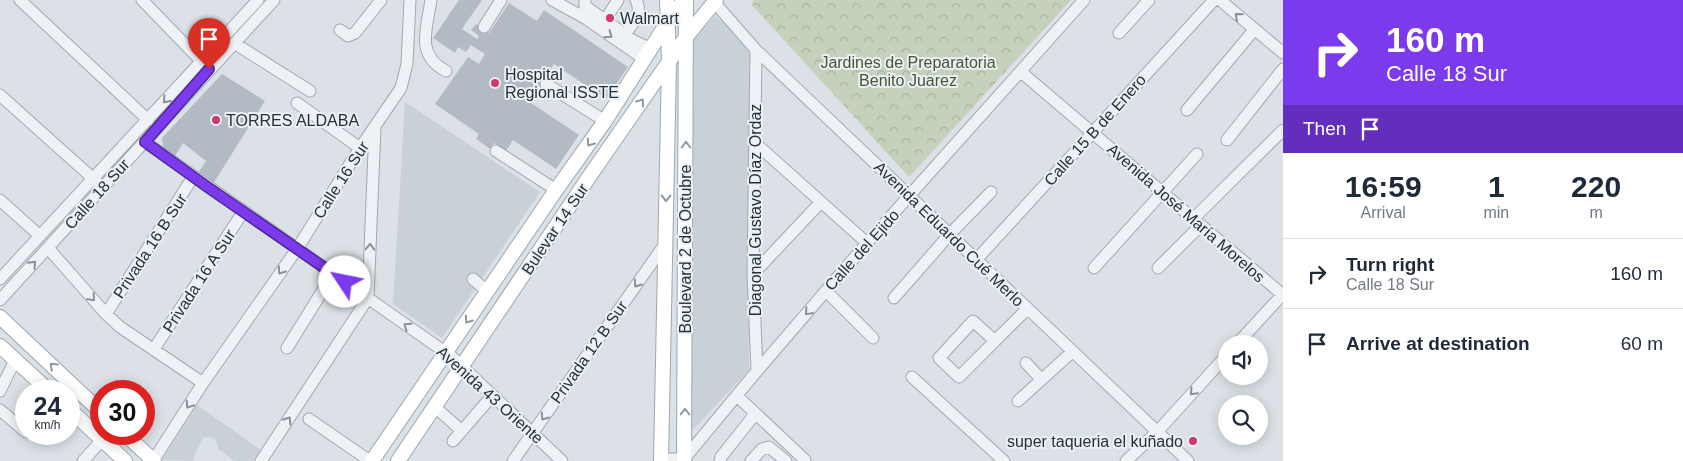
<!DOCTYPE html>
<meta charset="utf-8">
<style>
body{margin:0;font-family:Helvetica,sans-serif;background:#f2f2f3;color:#1f2937;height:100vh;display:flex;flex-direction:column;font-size:19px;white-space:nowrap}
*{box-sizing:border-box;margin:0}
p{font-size:16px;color:#747a83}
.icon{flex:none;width:28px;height:28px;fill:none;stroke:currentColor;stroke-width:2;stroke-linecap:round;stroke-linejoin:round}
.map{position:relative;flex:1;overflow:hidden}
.side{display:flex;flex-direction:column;background:#fff;width:400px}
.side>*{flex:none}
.guide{background:#7c3aed;color:#fff;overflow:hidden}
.controls{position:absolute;left:1218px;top:335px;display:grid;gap:10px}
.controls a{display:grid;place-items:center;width:50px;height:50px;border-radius:50%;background:#fff;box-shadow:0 2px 12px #0003;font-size:25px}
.speed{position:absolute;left:15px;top:380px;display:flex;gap:10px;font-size:25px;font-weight:700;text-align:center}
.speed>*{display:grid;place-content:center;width:65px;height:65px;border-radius:50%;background:#fff;box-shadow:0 2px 12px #0003;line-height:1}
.speed small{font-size:12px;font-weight:400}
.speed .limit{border:8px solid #d22;background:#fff;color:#111}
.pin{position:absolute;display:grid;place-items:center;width:42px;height:42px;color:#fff;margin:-51px -21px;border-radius:50% 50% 50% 0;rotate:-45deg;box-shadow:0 0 5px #0007}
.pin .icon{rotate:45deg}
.me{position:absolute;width:55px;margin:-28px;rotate:304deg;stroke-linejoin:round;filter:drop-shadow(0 0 4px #0008)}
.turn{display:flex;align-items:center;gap:18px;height:105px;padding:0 20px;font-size:22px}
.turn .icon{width:65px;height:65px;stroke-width:2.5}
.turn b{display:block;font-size:35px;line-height:42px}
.then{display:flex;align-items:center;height:48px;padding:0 20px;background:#0003;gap:10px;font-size:19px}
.eta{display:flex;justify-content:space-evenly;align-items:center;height:85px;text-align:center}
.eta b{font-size:30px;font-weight:700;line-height:35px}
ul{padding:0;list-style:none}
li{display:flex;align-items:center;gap:15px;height:70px;padding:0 20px;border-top:1px solid #e0e1e3}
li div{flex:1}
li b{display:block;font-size:19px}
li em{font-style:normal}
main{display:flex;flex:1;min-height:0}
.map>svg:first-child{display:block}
.built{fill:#c9d1d8}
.park{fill:url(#park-crowns)}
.building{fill:#b2bbc3}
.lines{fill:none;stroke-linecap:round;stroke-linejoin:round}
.minor-casing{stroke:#a0a9b0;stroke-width:13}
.major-casing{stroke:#9aa8b2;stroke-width:16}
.minor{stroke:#eef1f5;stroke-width:11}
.major{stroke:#fff;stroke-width:14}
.oneway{stroke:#899199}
.oneway2{stroke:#92989e}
.route-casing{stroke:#51269a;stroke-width:12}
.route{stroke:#7c3aed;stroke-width:9}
.poi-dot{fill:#d3386a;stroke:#eaf0f4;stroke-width:2}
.labels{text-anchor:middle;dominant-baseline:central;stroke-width:4;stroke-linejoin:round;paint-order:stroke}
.poi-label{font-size:16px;fill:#24313d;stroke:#eaf0f4;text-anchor:start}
.park-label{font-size:16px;fill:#3f5931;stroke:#eaf0f4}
.street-label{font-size:16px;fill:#24313d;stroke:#eaf0f4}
</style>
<main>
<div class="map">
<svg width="1283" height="461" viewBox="0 0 1283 461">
<defs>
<pattern id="park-crowns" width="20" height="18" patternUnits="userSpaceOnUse" patternTransform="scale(1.25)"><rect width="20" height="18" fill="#c4d1bc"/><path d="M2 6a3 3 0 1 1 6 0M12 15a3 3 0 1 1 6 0" fill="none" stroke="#a8b4a2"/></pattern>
</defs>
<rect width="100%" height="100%" fill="#dbe1e6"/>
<path class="built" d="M715,16L749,46V370L691,432L690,41Z
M405,102L540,192L442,338L393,304Z
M197,405L261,450L253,461H235L218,449L217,443L214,439L209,437L203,438L192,461L162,460Z"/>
<path class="park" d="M754,0H1071L909,177L751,4Z"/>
<path class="building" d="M459,0H482L462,29L477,39L479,36L471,30L476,24L489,33L509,3L537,21L544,10L628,67L606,99L554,64L528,101L579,135L556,169L513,140L506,151L494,143L490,149L476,139L479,134L435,104L468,57L479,64L485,54L471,45L466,52L458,47L455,53L433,38Z
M222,74L265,101L213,184L198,173L206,161L183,143L175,156L163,147L162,138Z"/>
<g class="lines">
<defs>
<path id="minor" d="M20,0L148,120
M142,0L206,66
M431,0C427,28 415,55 446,71
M552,0L585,18
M585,0V18L644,59
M1220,0L1283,53
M714,2L756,50L1188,461
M585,6L634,41L651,49
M605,20L618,0
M484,27L501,0
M340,30L348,36L355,33L381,0
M1119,33L1149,0
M625,34C633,23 643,14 636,0
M234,43L310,91
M756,50L753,274L757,371
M1021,72L1283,295
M546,84L605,121
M0,95L97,182
M297,103L360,148
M1187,110L1254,30
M1227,140L1283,69
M145,142L452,357L562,461
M754,142L867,243
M496,151L556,190
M0,200L40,236
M1193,219L1283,130
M48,248L106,314L120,327L203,383
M976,260L1214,0
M1094,268L1197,154
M1158,268L1200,226
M753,274L821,202
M0,279L258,0
M473,279L487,291
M826,291L873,338
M894,298L949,235L991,192
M0,300L274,0
M106,314L193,177
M995,341L973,321L939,358L959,377L1027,309
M1237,344L1283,294
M287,348L333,274
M154,349L243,212
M1026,363L1041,379
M912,377L1004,461
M0,391L15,360
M737,396L805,460
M1018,401L1072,352
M435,407L462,431
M0,410L26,432
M309,419L370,461
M453,441L492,396
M662,459H684L686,461
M684,459L757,371L867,243L1084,0
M83,461L102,440
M153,461L203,383L297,249L360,148L401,88L407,64L410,0
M261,461L368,298L375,127
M513,461L665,244
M720,461L721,457L755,414
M751,461L762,449L769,447L786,461
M1126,461L1157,432L1226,356"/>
<path id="major" d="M0,317L101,412
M0,346L49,391
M69,409L125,461
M125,434L154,461
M372,461L556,190L605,121L667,23L684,0
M398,461L591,174L686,37L716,0
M661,461L669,62L667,0
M684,461L686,0"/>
</defs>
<use href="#minor" class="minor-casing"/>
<use href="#major" class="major-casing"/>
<use href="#minor" class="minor"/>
<use href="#major" class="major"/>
</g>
<defs><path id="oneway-chevron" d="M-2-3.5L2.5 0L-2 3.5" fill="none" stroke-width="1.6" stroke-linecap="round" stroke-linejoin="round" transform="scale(1.25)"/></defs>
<g class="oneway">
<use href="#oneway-chevron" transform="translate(1238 16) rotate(-139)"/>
<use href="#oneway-chevron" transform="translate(609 35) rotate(35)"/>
<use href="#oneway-chevron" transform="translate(166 100) rotate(132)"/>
<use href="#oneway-chevron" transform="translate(370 247) rotate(-88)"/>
<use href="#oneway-chevron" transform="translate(33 264) rotate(-47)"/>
<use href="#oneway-chevron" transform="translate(281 271) rotate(125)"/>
<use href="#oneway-chevron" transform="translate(637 284) rotate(125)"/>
<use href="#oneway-chevron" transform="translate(92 298) rotate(49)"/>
<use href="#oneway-chevron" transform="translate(808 312) rotate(131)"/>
<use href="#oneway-chevron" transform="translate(407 326) rotate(-145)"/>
<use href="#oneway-chevron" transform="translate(1193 392) rotate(133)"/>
<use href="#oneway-chevron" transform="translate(189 405) rotate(123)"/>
<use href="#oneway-chevron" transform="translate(544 417) rotate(125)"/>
<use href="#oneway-chevron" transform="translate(288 420) rotate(-57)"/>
</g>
<g class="oneway2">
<use href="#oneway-chevron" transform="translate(641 102) rotate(-55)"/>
<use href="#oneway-chevron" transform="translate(590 143) rotate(125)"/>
<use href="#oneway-chevron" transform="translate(686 145) rotate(-90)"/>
<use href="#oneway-chevron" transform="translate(666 198) rotate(91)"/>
<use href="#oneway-chevron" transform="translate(468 320) rotate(125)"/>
<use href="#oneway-chevron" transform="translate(53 366) rotate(-137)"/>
<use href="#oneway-chevron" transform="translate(685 412) rotate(-90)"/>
</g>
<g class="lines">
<defs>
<path id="route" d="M209,69L145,142L206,186L345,282"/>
</defs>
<use href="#route" class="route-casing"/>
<use href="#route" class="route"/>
</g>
<g class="poi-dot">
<circle cx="610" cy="18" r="5"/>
<circle cx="495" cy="83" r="5"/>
<circle cx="216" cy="120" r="5"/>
<circle cx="1193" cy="441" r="5"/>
</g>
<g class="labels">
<g class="poi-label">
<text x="620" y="18">Walmart</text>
<text x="505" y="74">Hospital<tspan x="505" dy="18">Regional ISSTE</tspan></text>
<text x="226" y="120">TORRES ALDABA</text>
<text x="1183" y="441" text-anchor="end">super taqueria el kuñado</text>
</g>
<g class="park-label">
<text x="908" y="62">Jardines de Preparatoria<tspan x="908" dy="18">Benito Juarez</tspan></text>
</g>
<g class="street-label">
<text transform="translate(1095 130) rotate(-48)">Calle 15 B de Enero</text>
<text transform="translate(341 180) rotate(-57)">Calle 16 Sur</text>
<text transform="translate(97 194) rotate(-48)">Calle 18 Sur</text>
<text transform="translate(755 210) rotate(-90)">Diagonal Gustavo Díaz Ordaz</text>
<text transform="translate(1186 213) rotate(41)">Avenida José María Morelos</text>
<text transform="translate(555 229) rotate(-56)">Bulevar 14 Sur</text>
<text transform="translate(949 234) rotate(44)">Avenida Eduardo Cué Merlo</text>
<text transform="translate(150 246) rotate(-57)">Privada 16 B Sur</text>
<text transform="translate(685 249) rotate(-90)">Boulevard 2 de Octubre</text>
<text transform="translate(862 250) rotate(-48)">Calle del Ejido</text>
<text transform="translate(199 281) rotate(-57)">Privada 16 A Sur</text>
<text transform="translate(589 352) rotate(-55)">Privada 12 B Sur</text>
<text transform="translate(490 395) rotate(42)">Avenida 43 Oriente</text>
</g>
</g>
</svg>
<div class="controls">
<a><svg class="icon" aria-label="sound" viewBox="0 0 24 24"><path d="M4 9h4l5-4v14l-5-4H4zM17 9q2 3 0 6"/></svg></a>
<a><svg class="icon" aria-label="search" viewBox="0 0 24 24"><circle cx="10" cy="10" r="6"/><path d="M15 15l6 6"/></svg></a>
</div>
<div class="speed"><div>24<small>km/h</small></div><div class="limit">30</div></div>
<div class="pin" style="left:209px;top:69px;background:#d93025"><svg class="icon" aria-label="arrive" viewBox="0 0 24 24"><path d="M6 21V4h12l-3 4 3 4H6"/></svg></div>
<svg class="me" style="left:345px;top:282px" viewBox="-20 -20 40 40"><circle r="19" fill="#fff"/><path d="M0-13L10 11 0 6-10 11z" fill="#7c3aed"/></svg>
</div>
<section class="side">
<div class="guide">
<div class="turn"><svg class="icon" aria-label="right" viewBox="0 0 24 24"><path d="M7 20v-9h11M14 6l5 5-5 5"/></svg><div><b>160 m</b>Calle 18 Sur</div></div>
<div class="then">Then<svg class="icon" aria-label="arrive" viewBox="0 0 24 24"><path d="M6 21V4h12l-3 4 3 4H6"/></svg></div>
</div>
<div class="eta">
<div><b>16:59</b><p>Arrival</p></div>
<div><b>1</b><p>min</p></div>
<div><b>220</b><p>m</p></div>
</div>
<ul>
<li><svg class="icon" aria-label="right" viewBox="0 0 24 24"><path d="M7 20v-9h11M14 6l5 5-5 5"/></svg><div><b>Turn right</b><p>Calle 18 Sur</p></div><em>160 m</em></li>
<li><svg class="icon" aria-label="arrive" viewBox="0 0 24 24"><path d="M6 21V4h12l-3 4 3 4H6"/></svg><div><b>Arrive at destination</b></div><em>60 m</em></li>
</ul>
</section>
</main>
